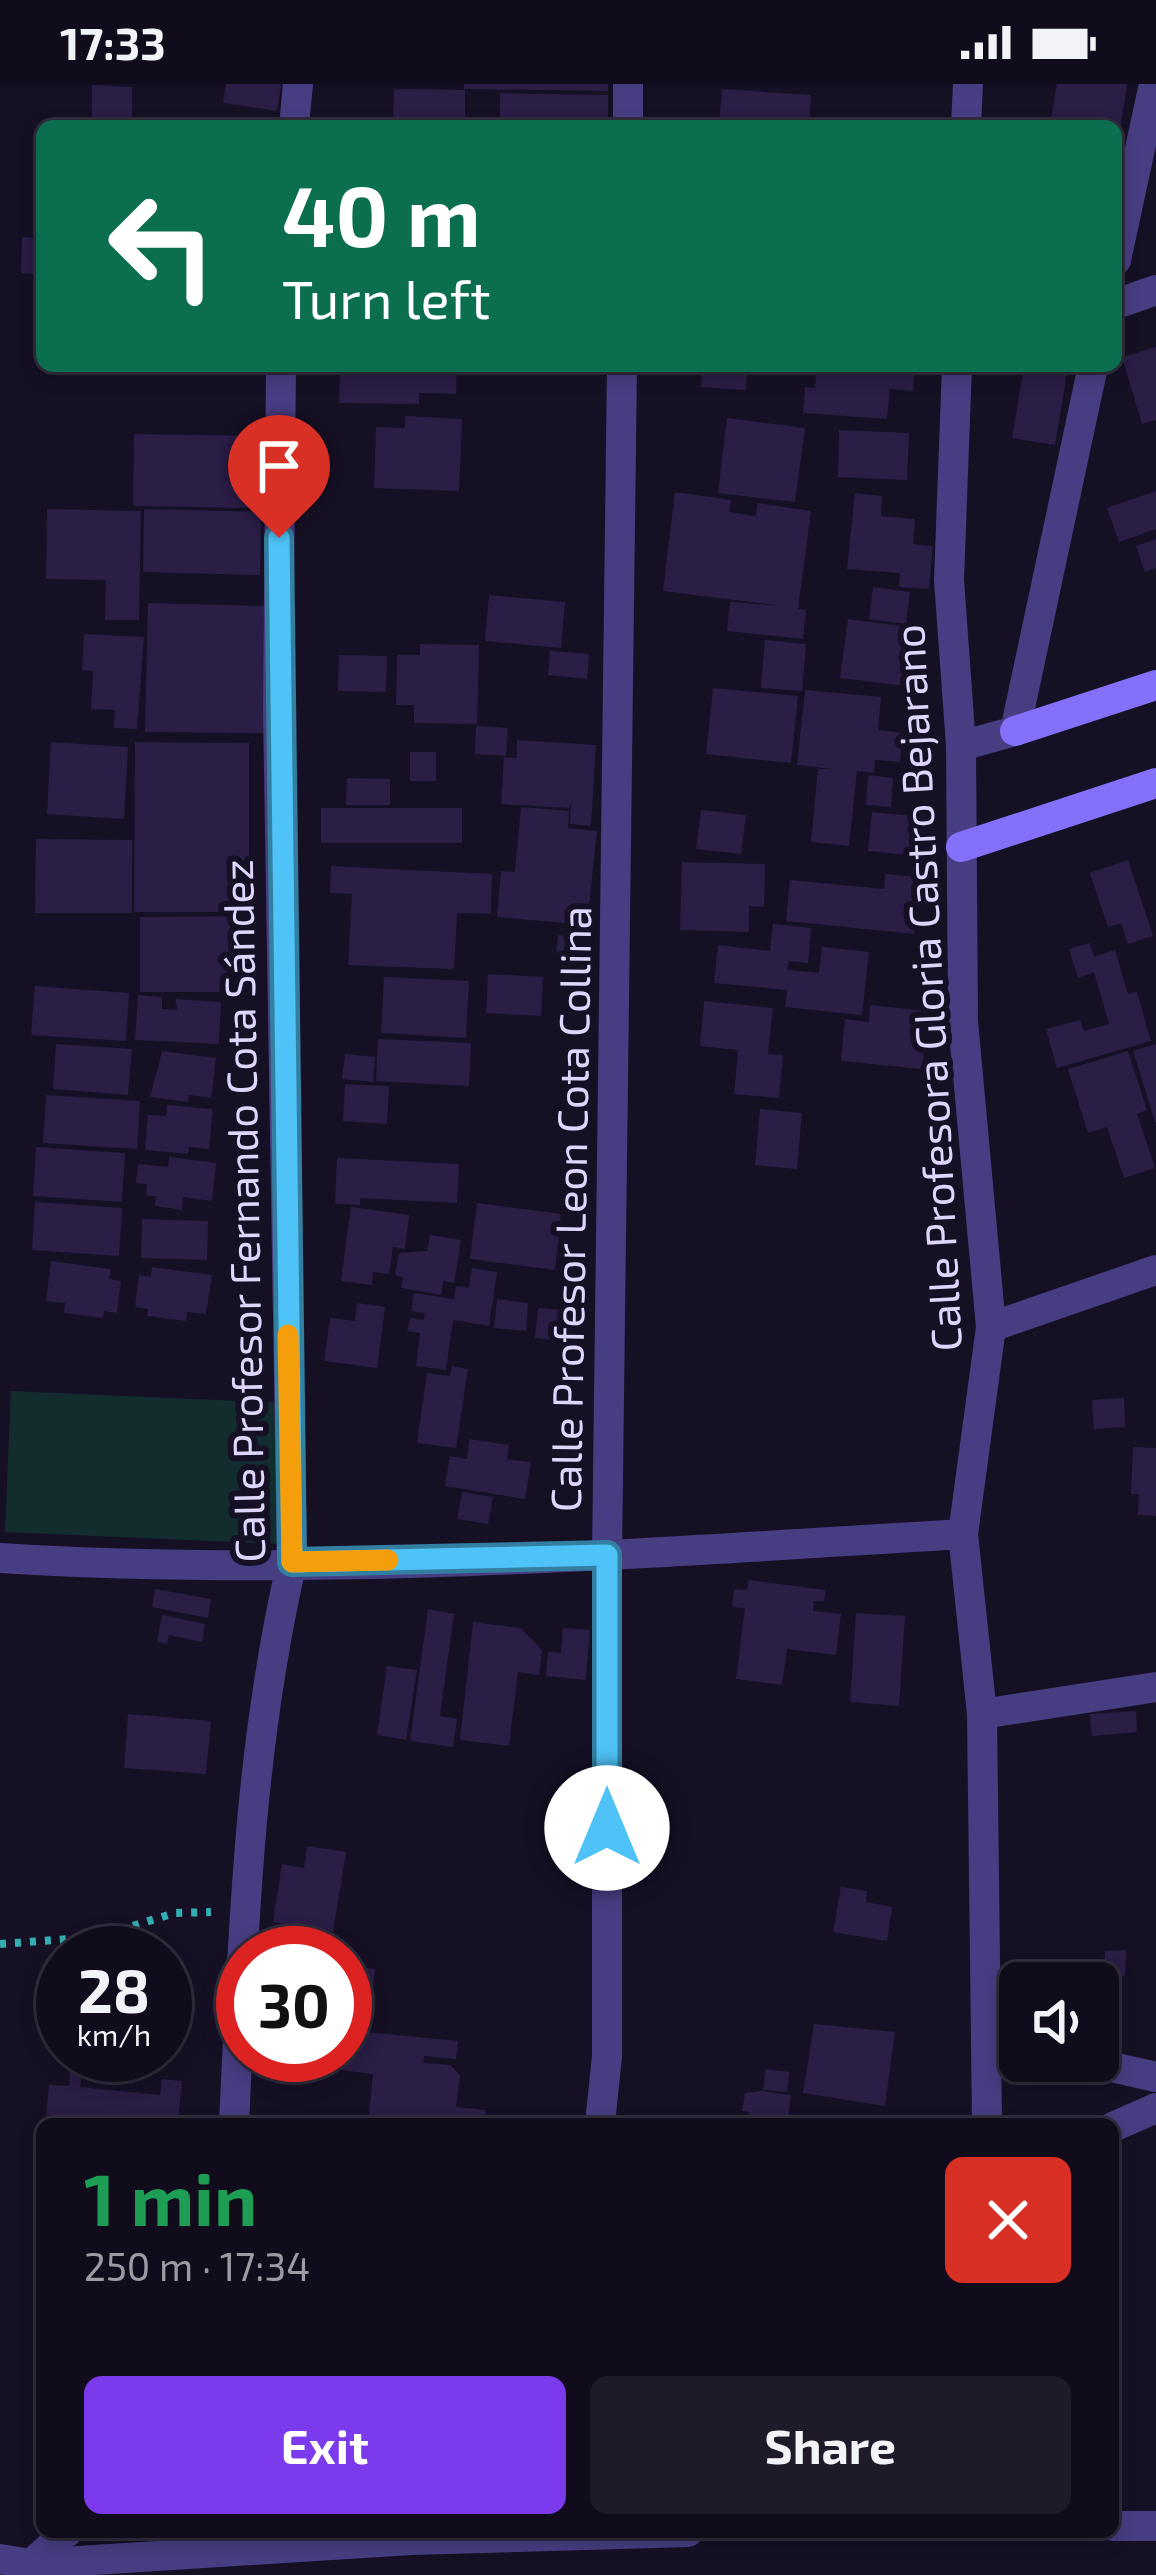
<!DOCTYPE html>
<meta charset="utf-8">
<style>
body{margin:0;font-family:"Exo 2",sans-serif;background:#1e1a29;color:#f1f3f6;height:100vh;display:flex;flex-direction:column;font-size:45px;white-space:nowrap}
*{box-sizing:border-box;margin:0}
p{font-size:39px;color:#9c9ba3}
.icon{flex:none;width:66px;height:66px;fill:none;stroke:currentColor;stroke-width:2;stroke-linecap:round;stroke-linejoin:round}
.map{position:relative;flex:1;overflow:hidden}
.details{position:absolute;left:36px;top:2034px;width:1083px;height:420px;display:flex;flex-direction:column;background:#100c1c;border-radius:18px;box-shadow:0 6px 18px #0003,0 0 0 3px #302c3b}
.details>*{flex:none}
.top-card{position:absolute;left:36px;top:36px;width:1086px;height:252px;border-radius:18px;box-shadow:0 6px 18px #0003,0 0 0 3px #302c3b;background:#0b6e4f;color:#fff;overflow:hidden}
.buttons{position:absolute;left:999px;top:1878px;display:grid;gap:24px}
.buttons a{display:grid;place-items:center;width:120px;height:120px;border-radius:18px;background:#100c1c;box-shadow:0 6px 18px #0003,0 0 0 3px #302c3b;font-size:60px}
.speed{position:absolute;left:36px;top:1842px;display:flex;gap:24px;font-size:60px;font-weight:700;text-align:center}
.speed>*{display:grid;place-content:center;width:156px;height:156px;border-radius:50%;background:#100c1c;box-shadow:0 6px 18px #0003,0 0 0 3px #302c3b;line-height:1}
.speed small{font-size:30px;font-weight:400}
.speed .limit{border:18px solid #d22;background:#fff;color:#111}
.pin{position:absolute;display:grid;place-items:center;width:102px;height:102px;color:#fff;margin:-123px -51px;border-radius:50% 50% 50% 0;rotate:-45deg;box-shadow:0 0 12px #0007}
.pin .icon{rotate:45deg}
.me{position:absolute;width:132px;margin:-66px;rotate:0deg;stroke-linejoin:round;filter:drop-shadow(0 0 9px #0008)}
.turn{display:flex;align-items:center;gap:42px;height:252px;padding:0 48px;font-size:54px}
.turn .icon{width:156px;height:156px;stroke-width:2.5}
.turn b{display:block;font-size:84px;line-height:102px}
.round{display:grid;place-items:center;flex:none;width:126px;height:126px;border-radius:18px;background:#1e1a29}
.summary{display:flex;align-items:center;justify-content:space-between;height:204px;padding:0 48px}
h1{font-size:72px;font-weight:700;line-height:90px;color:#1e9e55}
.primary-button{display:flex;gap:24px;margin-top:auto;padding:24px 48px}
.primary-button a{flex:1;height:138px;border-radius:18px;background:#7c3aed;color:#fff;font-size:48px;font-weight:700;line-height:138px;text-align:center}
.primary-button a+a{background:#1e1a29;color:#f1f3f6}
.status{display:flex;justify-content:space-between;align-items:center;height:84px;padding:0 60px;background:#100c1c;direction:ltr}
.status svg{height:33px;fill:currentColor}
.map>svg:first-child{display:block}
.green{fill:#132d2f}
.building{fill:#2a1d46}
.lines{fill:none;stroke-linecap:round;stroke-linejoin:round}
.path{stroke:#34adb3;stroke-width:8;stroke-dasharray:6 9;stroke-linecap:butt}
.street{stroke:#473d82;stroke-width:30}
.secondary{stroke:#8471f9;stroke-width:30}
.route-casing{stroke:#337fa1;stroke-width:30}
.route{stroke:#4fc3f7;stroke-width:21}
.slow{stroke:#f59e0b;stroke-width:21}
.labels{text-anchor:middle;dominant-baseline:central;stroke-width:12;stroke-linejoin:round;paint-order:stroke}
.street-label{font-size:42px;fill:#dfd6fd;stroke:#161025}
</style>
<div class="status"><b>17:33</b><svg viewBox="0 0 49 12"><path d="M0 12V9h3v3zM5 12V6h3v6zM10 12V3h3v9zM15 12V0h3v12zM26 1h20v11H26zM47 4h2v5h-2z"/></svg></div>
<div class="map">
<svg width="1156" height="2491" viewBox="0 0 1156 2491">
<rect width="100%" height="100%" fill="#161025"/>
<path class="green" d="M11,1307L286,1319L280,1460L5,1448Z"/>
<path class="building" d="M226,0H281L277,27L223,19Z
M464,0H608V7L464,5Z
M1057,0H1127L1119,53L1116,42H1050Z
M92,1L132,3V35L92,33Z
M394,5L465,6V42H393Z
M722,5L811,11L809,42H719Z
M500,9L608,11V42H500Z
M22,153L42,154V190L21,189Z
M1156,263V336L1142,340L1122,273Z
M340,282H457L456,310L419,309V320L339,319Z
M702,282H747L746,306L701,303Z
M816,282H915L913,307L890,305L887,335L803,329L805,303L815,304Z
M1024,282H1068L1055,361L1012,354Z
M405,332L462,335L459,407L374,404L376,343L405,344Z
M727,334L805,344L795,418L718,409Z
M839,346L909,349L907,396L838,393Z
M134,350L260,352L259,424L133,422Z
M1156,407V445L1119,458L1107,424Z
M675,408L731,416L729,428L756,432L757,419L811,427L798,525L806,526L803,555L727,547L730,518L782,522L663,507Z
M855,409L882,412L881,432L915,435L913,460L933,462L929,505L899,503L900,489L847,485Z
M47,425L141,427L139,536H105L106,496L46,495Z
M144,425L261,428L260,491L143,488Z
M1156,455V484L1145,488L1136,462Z
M873,503L910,508L906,540L869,535Z
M489,511L565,518L561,564L485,557Z
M148,519L266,522L264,649L145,648Z
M848,535L930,546L923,604L840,594Z
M84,550L144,553L137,645L114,644L115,626L91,625L93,587L82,586Z
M765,556L806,560L802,607L761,604Z
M420,560L479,561L477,640L414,639V621H396L397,571H420Z
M550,567L589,570L587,595L548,591Z
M339,571L387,572L386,608L338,607Z
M713,604L798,612L791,679L706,670Z
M805,606L881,613L878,646L903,649L900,678L875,676L874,689L857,687L849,762L811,758L818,685H832L797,681Z
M476,642L508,644L506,672L475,670Z
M517,656L596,661L591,742L570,740L571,717L569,724L501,720L504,673L517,674Z
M51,658L128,663L124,735L47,730Z
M135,658L249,659V828H134Z
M410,668H436V697H410Z
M868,691L893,694L891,723L866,721Z
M347,694L390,695V721H346Z
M521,723L569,727L568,744L597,747L587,841L497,833L501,787L515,788Z
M321,724H462V759H321Z
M701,726L746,731L741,770L696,765Z
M872,728L922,733L918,772L868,767Z
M36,755L132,756V829H35Z
M1128,776L1153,852L1128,860L1121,839L1108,843L1090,789Z
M682,778L765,780L764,823L749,822V848L680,846Z
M331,782L492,790L491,830L457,829L454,885L348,881L352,810L330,809Z
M885,790L920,793L914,850L786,837L790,796L884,805Z
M253,832V883L230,882V908H140V833Z
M773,840L811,844L808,879L789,877L787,886L819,889L822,863L869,868L862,931L785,923L787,906L714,899L718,861L770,867Z
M558,851L591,854L589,876L556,873Z
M1090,859L1094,873L1115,866L1128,910L1137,908L1151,957L1057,984L1046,945L1080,936L1084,947L1109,940L1094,888L1078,894L1069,865Z
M488,890L543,893L541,932L486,929Z
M384,893L469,897L466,954L381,949Z
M35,902L129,909L126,957L31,951Z
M138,911L162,913V925L178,926L175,915L221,918L219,960L135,956Z
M704,917L773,924L768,970L783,971L779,1014L734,1010L738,966L700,962Z
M870,921L928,927L922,985L841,977L845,935L869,938Z
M378,955L471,959L469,1002L376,997Z
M56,960L132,965L128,1011L53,1005Z
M1156,960V1038H1155L1133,967Z
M162,967L216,974L211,1014L189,1011L188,1018L150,1013Z
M1128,967L1147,1026L1137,1030L1155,1084L1124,1094L1107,1043L1088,1049L1068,985Z
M345,970L375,973L373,998L342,995Z
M345,1000L389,1002L387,1040L343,1037Z
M46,1011L140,1017L137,1065L43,1059Z
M167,1021L213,1025L209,1065L189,1063L188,1070L145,1066L148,1031L166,1032Z
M760,1025L802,1029L797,1085L755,1081Z
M36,1063L125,1069L122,1118L33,1112Z
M169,1073L216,1079L212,1117L183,1113L182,1126L155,1122L156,1112H146L147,1100L136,1099L138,1080L168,1083Z
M337,1074L459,1080L457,1119L360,1114V1121L335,1120Z
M35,1118L122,1124L119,1172L32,1166Z
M477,1119L561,1130L555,1186L470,1175Z
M351,1123L409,1131L405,1165L393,1163L389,1190L373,1188L372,1201L341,1197Z
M142,1135L208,1137L207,1176L141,1174Z
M430,1151L461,1156L454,1199L443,1197L441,1211L401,1204L403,1193L395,1191L399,1169L427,1167Z
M51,1177L111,1185L109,1195L121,1197L117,1229L104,1227L103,1234L64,1229L65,1219L46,1217Z
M152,1183L212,1191L206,1230L187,1228L186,1237L147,1232L148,1225L135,1223L139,1191L151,1193Z
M472,1184L497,1188L489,1242L453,1236L446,1286L416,1282L420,1249L407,1247L410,1234L424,1236L425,1229L411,1227L414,1209L454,1215L456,1202L469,1204Z
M497,1215L528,1219L526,1247L494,1244Z
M357,1219L385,1223L377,1284L324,1277L330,1234L355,1237Z
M538,1224L575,1227L572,1258L535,1254Z
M452,1282L468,1285L456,1364L417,1359L427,1289L450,1292Z
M1124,1314L1125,1343L1094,1345L1092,1316Z
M469,1355L509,1361L507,1375L531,1378L525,1415L445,1402L450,1372L467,1375Z
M1133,1363L1156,1364V1432L1138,1431L1139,1410H1131Z
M462,1408L493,1413L488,1440L457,1435Z
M749,1496L826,1506L824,1517H814L813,1527L841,1530L836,1571L787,1565L782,1601L736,1595L745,1524L732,1523L734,1505L747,1506Z
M155,1505L211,1515L208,1534L152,1523Z
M428,1525L454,1530L440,1632L457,1635L453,1663L410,1657Z
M856,1529L905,1532L899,1622L850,1618Z
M162,1531L205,1540L202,1558L169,1551L167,1560L157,1558Z
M473,1538L521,1544L542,1566L539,1591L518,1588L509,1662L460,1656Z
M563,1544L590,1546L586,1596L546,1592L548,1568L561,1569Z
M387,1582L417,1586L406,1656L377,1651Z
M1136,1627L1137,1648L1092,1652L1090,1630Z
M128,1630L211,1637L206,1690L124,1684Z
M307,1762L346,1768L333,1848L273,1838L282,1780L304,1784Z
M841,1803L867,1807L866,1818L892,1823L887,1857L833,1848Z
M1126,1866L1125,1892H1105V1867Z
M345,1882L375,1885L371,1917L345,1914Z
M814,1940L895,1948L885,2022L803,2009Z
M345,1946L458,1957L456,1975L424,1972L423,1979L451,1981L460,1992L456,2023L486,2026L484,2040L368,2038L373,1990L333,1985L335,1971H345Z
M70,1984L83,1985L80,2003L160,2011L162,1995L182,1997L178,2040L46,2031L49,2001L69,2002Z
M766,1985L789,1988L787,2008L763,2006Z
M760,2007L791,2011L787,2040L748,2036L749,2028L742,2027L745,2009Z"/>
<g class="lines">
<path class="path" d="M0,1860L96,1853L175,1829L211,1828"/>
<path class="street" d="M294,42L298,0
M628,42V0
M966,42L968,0
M1116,176L1154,0
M1116,220L1156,206
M957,282L949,496L961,662L963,937L991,1243L963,1450L982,1630L987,2040
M961,662L1015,647L1093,282
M991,1243L1156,1186
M0,1474C320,1494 644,1469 963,1450
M982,1630L1156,1603
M1085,1977L1156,1993
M234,2040C243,1851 249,1663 292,1478L278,625L281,282
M600,2040L607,1972V1471L622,282
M1113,2043L1156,2024
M1113,2442H1156
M0,2475L31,2480L411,2456L688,2448
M31,2480L67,2448"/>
<path class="secondary" d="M1015,647L1156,601
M961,763L1156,699"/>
</g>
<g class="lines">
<defs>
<path id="route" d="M279,454L292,1478L607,1471V1744"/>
</defs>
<use href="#route" class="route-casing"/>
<use href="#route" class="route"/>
<path class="slow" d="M288,1251L292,1478L388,1476"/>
</g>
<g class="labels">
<g class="street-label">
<text transform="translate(926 904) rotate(-93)">Calle Profesora Gloria Castro Bejarano</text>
<text transform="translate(569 1125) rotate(-89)">Calle Profesor Leon Cota Collina</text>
<text transform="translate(242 1127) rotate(-91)">Calle Profesor Fernando Cota Sández</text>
</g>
</g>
</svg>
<div class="buttons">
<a><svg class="icon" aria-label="sound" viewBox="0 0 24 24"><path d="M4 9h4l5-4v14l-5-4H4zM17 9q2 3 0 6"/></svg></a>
</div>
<div class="speed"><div>28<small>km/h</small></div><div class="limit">30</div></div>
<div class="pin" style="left:279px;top:454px;background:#d93025"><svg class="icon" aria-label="arrive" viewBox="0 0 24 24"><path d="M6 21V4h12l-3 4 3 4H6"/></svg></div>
<svg class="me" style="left:607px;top:1744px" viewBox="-20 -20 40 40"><circle r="19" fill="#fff"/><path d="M0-13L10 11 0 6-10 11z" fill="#4fc3f7"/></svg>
<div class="top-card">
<div class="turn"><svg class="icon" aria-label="left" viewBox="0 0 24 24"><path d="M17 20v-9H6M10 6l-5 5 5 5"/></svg><div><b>40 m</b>Turn left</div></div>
</div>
<section class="details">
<div class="summary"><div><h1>1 min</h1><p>250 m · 17:34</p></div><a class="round" style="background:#d93025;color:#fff"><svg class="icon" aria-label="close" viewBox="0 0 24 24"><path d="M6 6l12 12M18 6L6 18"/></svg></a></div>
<div class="primary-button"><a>Exit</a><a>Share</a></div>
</section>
</div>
